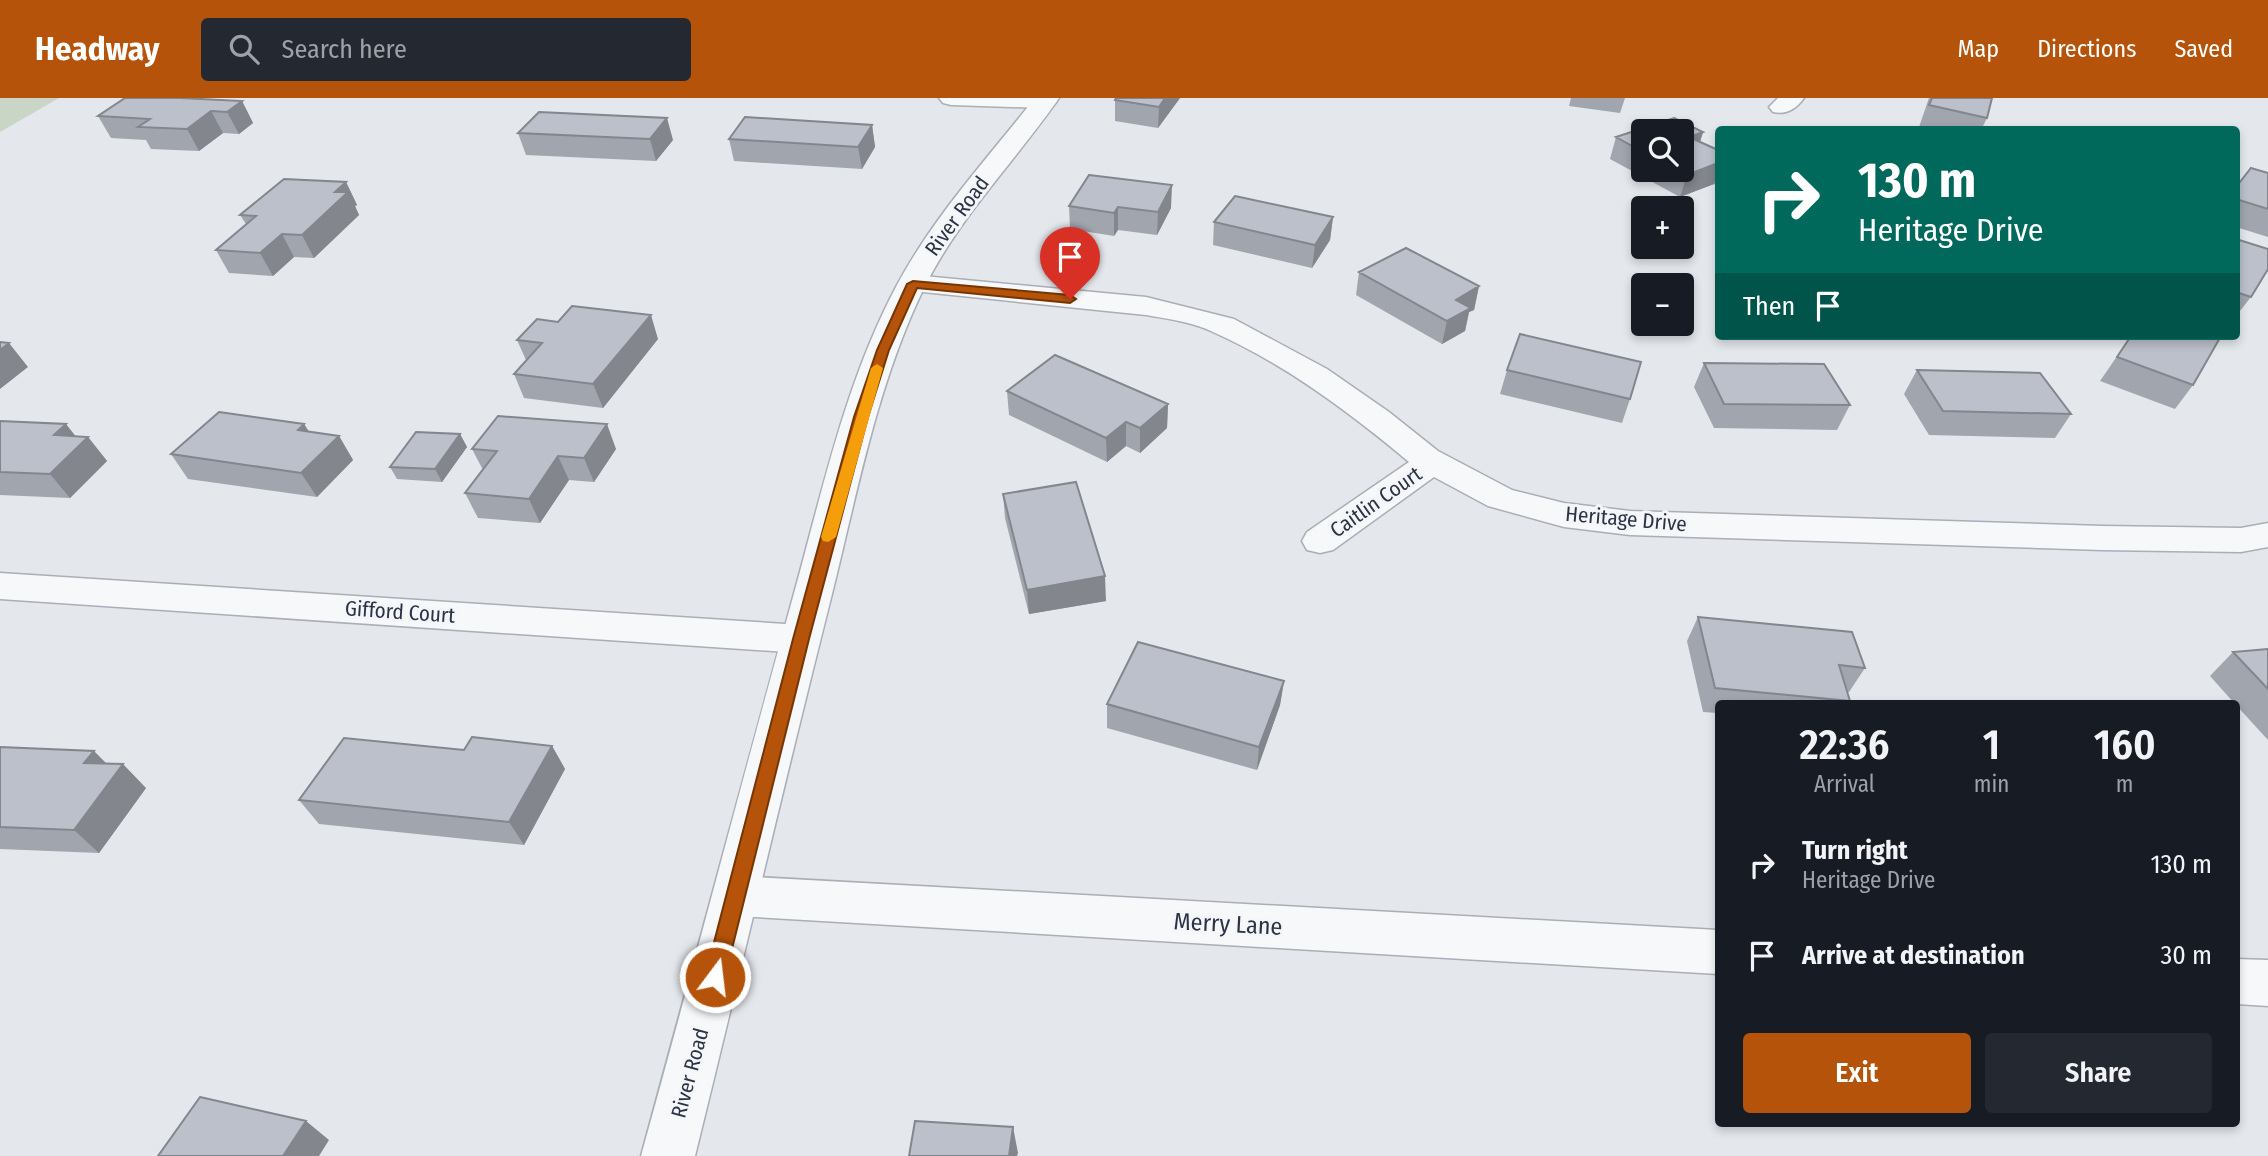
<!DOCTYPE html>
<meta charset="utf-8">
<style>
body{margin:0;font-family:"Fira Sans Condensed",sans-serif;background:#242831;color:#f1f3f6;height:100vh;display:flex;flex-direction:column;font-size:26px;white-space:nowrap}
*{box-sizing:border-box;margin:0}
p{font-size:23px;color:#9ea1a6}
.icon{flex:none;width:38px;height:38px;fill:none;stroke:currentColor;stroke-width:2;stroke-linecap:round;stroke-linejoin:round}
.map{position:relative;flex:1;overflow:hidden}
.side{position:absolute;left:1715px;top:602px;width:525px;height:427px;display:flex;flex-direction:column;background:#171b24;border-radius:7px;box-shadow:0 4px 10px #0003}
.side>*{flex:none}
.top-card{position:absolute;left:1715px;top:28px;width:525px;height:214px;border-radius:7px;box-shadow:0 4px 10px #0003;background:#00695c;color:#fff;overflow:hidden}
.fabs{position:absolute;left:1631px;top:21px;display:grid;gap:14px}
.fabs a{display:grid;place-items:center;width:63px;height:63px;border-radius:7px;background:#171b24;box-shadow:0 4px 10px #0003;font-size:35px}
.pin{position:absolute;display:grid;place-items:center;width:60px;height:60px;color:#fff;margin:-72px -30px;border-radius:50% 50% 50% 0;rotate:-45deg;box-shadow:0 0 7px #0007}
.pin .icon{rotate:45deg}
.me{position:absolute;width:77px;margin:-38px;rotate:15deg;stroke-linejoin:round;filter:drop-shadow(0 0 5px #0008)}
.turn{display:flex;align-items:center;gap:24px;height:147px;padding:0 28px;font-size:32px}
.turn .icon{width:91px;height:91px;stroke-width:2.5}
.turn b{display:block;font-size:49px;line-height:60px}
.then{display:flex;align-items:center;height:66px;padding:0 28px;background:#0003;gap:14px;font-size:26px}
.eta{display:flex;justify-content:space-evenly;align-items:center;height:119px;text-align:center}
.eta b{font-size:42px;font-weight:600;line-height:49px}
.primary-button{display:flex;gap:14px;margin-top:auto;padding:14px 28px}
.primary-button a{flex:1;height:80px;border-radius:7px;background:#b45309;color:#fff;font-size:28px;font-weight:600;line-height:80px;text-align:center}
.primary-button a+a{background:#242831;color:#f1f3f6}
ul{padding:0;list-style:none}
li{display:flex;align-items:center;gap:21px;height:91px;padding:0 28px}
li div{flex:1}
li b{display:block;font-size:26px}
li em{font-style:normal}
header{display:flex;align-items:center;gap:42px;box-sizing:border-box;height:98px;padding:0 35px;background:#b45309;color:#fff}
header strong{font-size:33px}
nav{display:flex;gap:38px;margin-inline-start:auto;font-size:24px}
.search{width:490px;height:63px;background:#242831;display:flex;align-items:center;gap:18px;box-sizing:border-box;padding:0 24px;border-radius:7px;color:#9ea1a6;font-size:26px}
.map>svg:first-child{display:block}
.green{fill:#c9d6c5}
.lines{fill:none;stroke-linecap:round;stroke-linejoin:round}
.minor-casing{stroke:#a9aeb7;stroke-width:3}
.tertiary-casing{stroke:#a9aeb7;stroke-width:3}
.minor{fill:#f7f8fa;fill-rule:evenodd}
.tertiary{fill:#f7f8fa;fill-rule:evenodd}
.wall{fill:#a1a5ae;fill-rule:evenodd}
.shaded-wall{fill:#83868d}
.building{fill:#bbc0ca;stroke:#83868d;stroke-width:2}
.route{fill:#b45309;stroke:#753606;stroke-width:2}
.slow{fill:#f59e0b}
.labels{text-anchor:middle;dominant-baseline:central;stroke-width:6;stroke-linejoin:round;paint-order:stroke}
.street-label{font-size:21px;fill:#2b3445;stroke:#f4f6f9}
.near-street-label{font-size:24px;fill:#2b3445;stroke:#f4f6f9}
</style>
<header>
<strong>Headway</strong>
<div class="search"><svg class="icon" aria-label="search" viewBox="0 0 24 24"><circle cx="10" cy="10" r="6"/><path d="M15 15l6 6"/></svg>Search here</div>
<nav><a>Map</a><a>Directions</a><a>Saved</a></nav>
</header>
<div class="map">
<svg width="2268" height="1058" viewBox="0 0 2268 1058">
<rect width="100%" height="100%" fill="#e4e7ec"/>
<path class="green" d="M0,0H59L0,34Z"/>
<g class="lines">
<defs>
<path id="minor" d="M939,0H1055L1057,3L1053,8L1045,10L951,7L943,5Z
M1778,0H1804C1796,11 1786,17 1773,14L1769,9Z
M913,177L1146,199L1234,221L1327,271L1389,314L1438,353L1512,392L1564,405L1630,413L2102,428L2241,430L2268,425V449L2241,454L2102,452L1630,437L1564,429L1488,408L1434,379L1333,452L1320,455L1307,452L1302,443L1307,434L1409,364C1349,314 1285,266 1213,234C1193,224 1168,221 1146,217L903,192L899,186L903,180Z
M0,475L801,527L815,531L820,541L815,551L801,555L0,501Z
M737,778L1718,832V876L737,818L721,812L714,798L721,784Z
M2236,861L2268,862V908L2236,906Z"/>
<path id="tertiary" d="M1035,0H1059C1014,65 959,119 924,190C877,286 857,396 831,500C784,685 741,872 695,1058H641C693,872 741,685 793,499C822,395 845,285 896,189C933,119 986,62 1035,0Z"/>
</defs>
<use href="#minor" class="minor-casing"/>
<use href="#tertiary" class="tertiary-casing"/>
<use href="#minor" class="minor"/>
<use href="#tertiary" class="tertiary"/>
</g>
<path class="wall" d="M1116,0H1180L1158,30L1115,23V2Z
M1571,0H1625L1620,15L1569,8Z
M1929,0H1992L1987,20L1981,32H1931L1919,29Z
M242,3L253,25L239,36L223,35L199,53L151,51L146,42L111,40L98,18Z
M1674,20L1703,34L1700,44L1718,52V89L1714,86L1680,99L1610,61L1616,39ZM1643,33H1682V72H1643Z
M872,27L875,49L862,71L734,63L729,41Z
M518,35L673,42L656,63L526,57Z
M2268,75V139L2236,129V89Z
M346,84L357,107L355,108L359,117L314,160L294,159L273,178L229,175L216,152L246,126L240,117Z
M1069,108L1171,110L1157,137L1118,132L1114,138L1070,131Z
M1333,119L1330,142L1312,170L1213,147L1214,124Z
M2236,141L2251,199L2236,218Z
M1359,174L1479,188L1474,212L1469,214L1465,233L1442,246L1356,197Z
M2131,238L2193,287L2175,311L2100,283Z
M658,241L603,310L524,300L514,276L526,262L517,242Z
M1704,265L1850,307L1837,332L1714,330L1694,289Z
M1507,272L1630,301L1622,325L1500,296Z
M1917,272L2071,316L2055,340L1929,337L1904,296Z
M1007,293L1168,306L1167,330L1140,355L1126,348L1107,364L1009,317Z
M0,323L76,338L88,339L107,363L70,400L0,397Z
M304,326L309,334L339,338L353,362L317,399L188,381L171,356Z
M460,336L467,349L442,384L397,381L390,369Z
M472,351H616L594,384L569,382L540,425L478,420L465,395L483,372Z
M1003,396L1106,503L1029,516L1005,420Z
M1698,519L1865,570L1849,594H1847L1850,603L1849,606H1718V615L1703,614L1687,543Z
M2268,551V642L2236,607V606H2235L2210,578L2233,554Z
M1284,583L1280,607L1257,672L1107,630V606Z
M552,648L565,671L524,747L319,726L299,702Z
M0,649L106,666L146,690L99,755L0,751Z"/>
<path class="shaded-wall" d="M1165,0H1180L1158,30L1159,9Z
M242,3L253,25L239,36L227,14Z
M211,13L223,35L199,53L187,31Z
M667,20L673,42L656,63L650,41Z
M872,27L875,49L862,71L858,49Z
M1703,34L1696,56L1689,39Z
M1718,65V74L1714,86L1680,99L1687,77Z
M346,84L357,107L355,108L359,117L314,160L302,137L335,94Z
M1172,87L1171,110L1157,137L1158,114Z
M1118,109V132L1114,138V115Z
M1333,119L1330,142L1312,170L1315,147Z
M282,136L294,159L273,178L260,155Z
M1479,188L1474,212L1469,214L1465,233L1442,246L1447,223L1456,202Z
M651,217L658,241L603,310L593,286Z
M0,244L9,245L28,269L0,291Z
M1168,306L1167,330L1140,355V330Z
M1126,324V348L1107,364L1106,340Z
M66,326L81,345L88,339L107,363L70,400L50,376L54,337Z
M304,326L319,350L298,332Z
M607,326L616,351L594,384L584,360Z
M460,336L467,349L442,384L435,371Z
M339,338L353,362L317,399L301,375Z
M558,358L569,382L540,425L529,401Z
M1105,478L1106,503L1029,516L1027,492Z
M1284,583L1280,607L1257,672L1259,649Z
M552,648L565,671L524,747L509,724Z
M94,653L116,675L123,666L146,690L99,755L74,732L84,665Z
M306,1023L329,1042L319,1058H283Z
M1013,1029L1018,1055L1017,1058H1009Z"/>
<path class="building" d="M125,0H180L242,3L227,14L211,13L187,31L138,29L150,21L98,18Z
M1116,0H1165L1159,9L1115,2Z
M1932,0H1992L1987,20L1929,7Z
M539,14L667,20L650,41L518,35Z
M745,19L872,27L858,49L729,41Z
M1674,20L1703,34L1689,39L1718,52V65L1687,77L1678,72H1682V33H1643V54L1616,39Z
M2251,70L2268,75V111L2236,101V89Z
M1089,77L1172,87L1158,114L1118,109L1114,115L1069,108Z
M284,81L346,84L335,94H348L302,137L282,136L260,155L216,152L256,118L240,117Z
M1235,98L1333,119L1315,147L1214,124Z
M2236,141L2268,151V171L2251,199L2236,194Z
M1406,150L1479,188L1456,202L1471,210L1447,223L1359,174Z
M572,208L651,217L593,286L514,276L542,245L517,242L537,221L558,224Z
M1520,236L1641,264L1630,301L1507,272Z
M2131,238H2221L2193,287L2117,259Z
M0,244L9,245L0,252Z
M1055,257L1168,306L1140,330L1126,324L1106,340L1007,293Z
M1704,265L1824,266L1850,307L1724,306Z
M1917,272L2040,275L2071,316L1943,313Z
M219,314L304,326L298,332L339,338L301,375L171,356Z
M498,318L607,326L584,360L558,358L529,401L465,395L497,353L472,351Z
M0,323L66,326L54,337L88,339L50,376L0,374Z
M416,334L460,336L435,371L390,369Z
M1076,384L1105,478L1027,492L1003,396Z
M1698,519L1852,534L1865,570L1839,567L1850,603L1715,590Z
M1138,544L1284,583L1259,649L1107,606Z
M2268,551V591L2233,554Z
M472,639L552,648L509,724L299,702L344,640L464,652Z
M0,649L94,653L84,665L123,666L74,732L0,729Z
M200,999L306,1023L283,1058H158Z
M915,1023L1013,1029L1009,1058H909Z"/>
<path class="route" d="M913,183L1070,197L1076,201L1070,205L917,190L889,252L868,319L809,541L725,879L722,885L715,888L708,885L705,879L793,541L854,319L877,252L907,186Z"/>
<path class="slow" d="M877,266L883,270L836,439L828,444L823,443L821,439L871,270Z"/>
<g class="labels">
<g class="street-label">
<text transform="translate(957 118) rotate(-54)">River Road</text>
<text transform="translate(1376 404) rotate(-35)">Caitlin Court</text>
<text transform="translate(1626 421) rotate(5)">Heritage Drive</text>
<text transform="translate(400 514) rotate(4)">Gifford Court</text>
<text transform="translate(690 975) rotate(-75)">River Road</text>
</g>
<g class="near-street-label">
<text transform="translate(1228 826) rotate(3)">Merry Lane</text>
</g>
</g>
</svg>
<div class="fabs">
<a><svg class="icon" aria-label="search" viewBox="0 0 24 24"><circle cx="10" cy="10" r="6"/><path d="M15 15l6 6"/></svg></a>
<a>+</a>
<a>−</a>
</div>
<div class="pin" style="left:1070px;top:201px;background:#d93025"><svg class="icon" aria-label="arrive" viewBox="0 0 24 24"><path d="M6 21V4h12l-3 4 3 4H6"/></svg></div>
<svg class="me" style="left:715px;top:879px" viewBox="-20 -20 40 40"><circle r="17" fill="#b45309" stroke="#fff" stroke-width="3"/><path d="M0-11L8 9 0 5-8 9z" fill="#fff"/></svg>
<div class="top-card">
<div class="turn"><svg class="icon" aria-label="right" viewBox="0 0 24 24"><path d="M7 20v-9h11M14 6l5 5-5 5"/></svg><div><b>130 m</b>Heritage Drive</div></div>
<div class="then">Then<svg class="icon" aria-label="arrive" viewBox="0 0 24 24"><path d="M6 21V4h12l-3 4 3 4H6"/></svg></div>
</div>
<section class="side">
<div class="eta">
<div><b>22:36</b><p>Arrival</p></div>
<div><b>1</b><p>min</p></div>
<div><b>160</b><p>m</p></div>
</div>
<ul>
<li><svg class="icon" aria-label="right" viewBox="0 0 24 24"><path d="M7 20v-9h11M14 6l5 5-5 5"/></svg><div><b>Turn right</b><p>Heritage Drive</p></div><em>130 m</em></li>
<li><svg class="icon" aria-label="arrive" viewBox="0 0 24 24"><path d="M6 21V4h12l-3 4 3 4H6"/></svg><div><b>Arrive at destination</b></div><em>30 m</em></li>
</ul>
<div class="primary-button"><a>Exit</a><a>Share</a></div>
</section>
</div>
